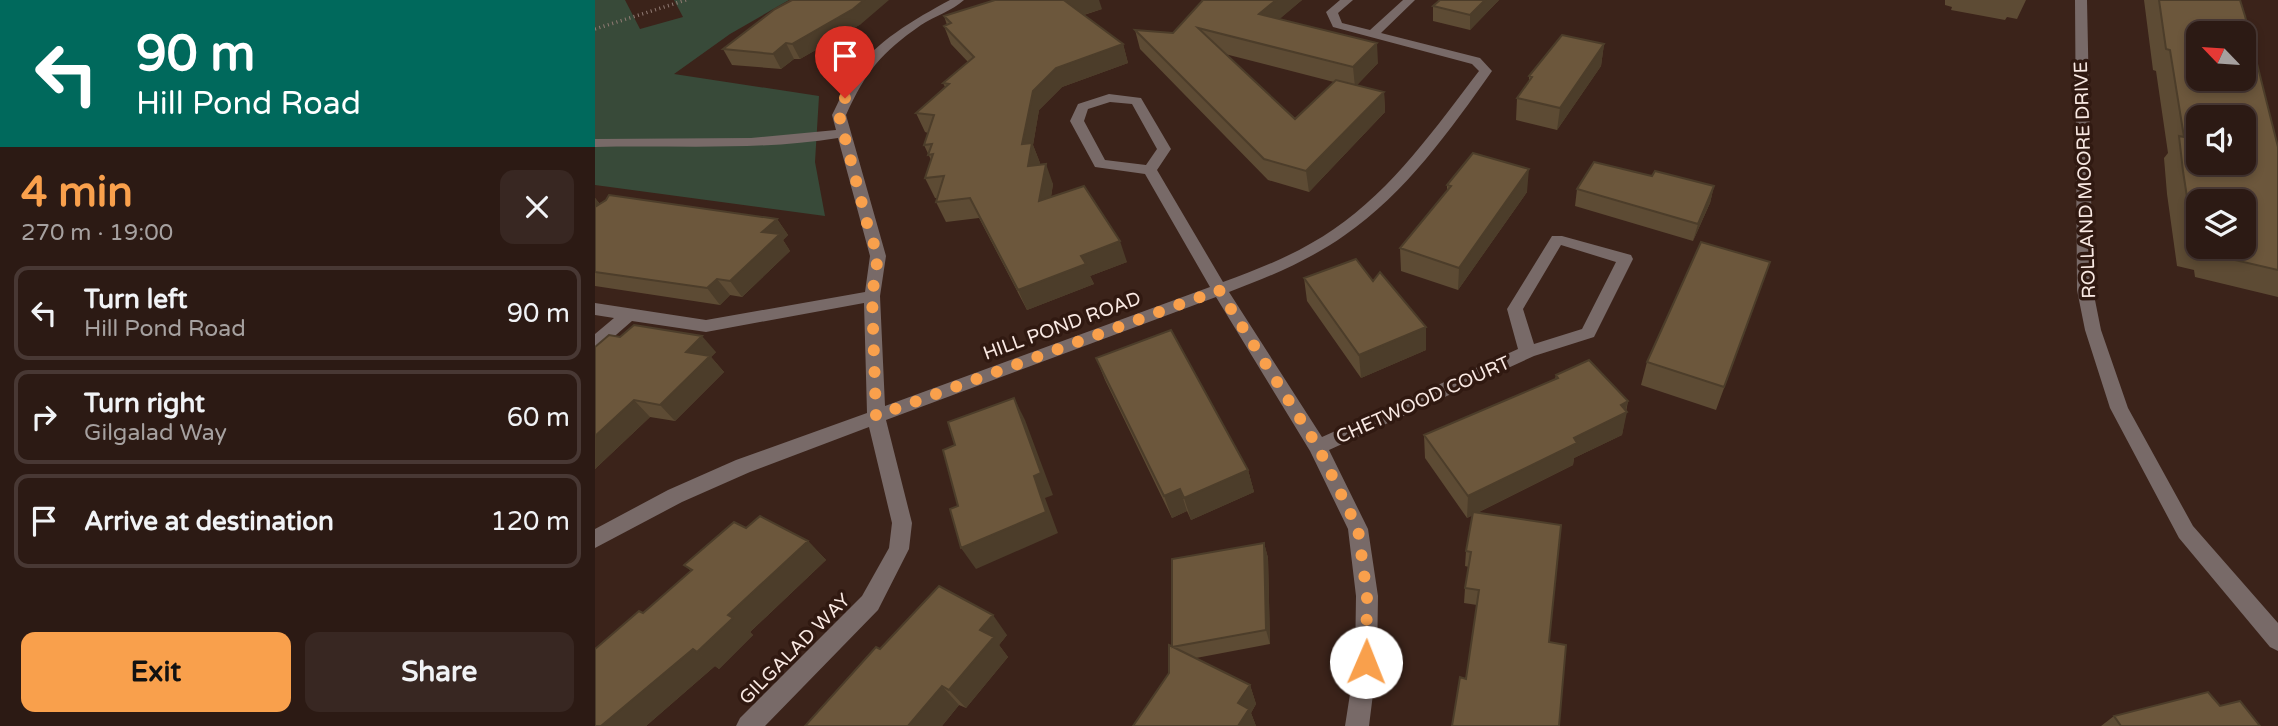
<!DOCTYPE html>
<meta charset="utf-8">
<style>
body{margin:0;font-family:"Varela Round",sans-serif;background:#382722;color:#f1f3f6;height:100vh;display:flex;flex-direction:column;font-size:26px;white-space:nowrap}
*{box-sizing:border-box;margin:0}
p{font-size:23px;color:#a6a1a0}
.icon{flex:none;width:38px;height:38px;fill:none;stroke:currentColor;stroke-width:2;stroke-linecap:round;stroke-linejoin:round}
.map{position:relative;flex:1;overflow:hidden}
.details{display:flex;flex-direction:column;background:#2c1a14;width:595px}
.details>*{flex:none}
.hud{background:#00695c;color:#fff;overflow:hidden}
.needle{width:46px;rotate:295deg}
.fabs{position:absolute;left:1591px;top:21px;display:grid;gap:14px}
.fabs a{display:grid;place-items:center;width:70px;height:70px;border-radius:14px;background:#2c1a14;box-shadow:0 4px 10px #0003,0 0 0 2px #483834;font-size:35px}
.pin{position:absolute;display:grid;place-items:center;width:60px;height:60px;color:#fff;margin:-72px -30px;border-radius:50% 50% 50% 0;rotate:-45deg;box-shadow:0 0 7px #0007}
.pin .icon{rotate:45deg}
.me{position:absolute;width:77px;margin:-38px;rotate:1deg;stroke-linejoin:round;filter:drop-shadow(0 0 5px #0008)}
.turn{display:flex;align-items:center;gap:24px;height:147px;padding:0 21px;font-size:32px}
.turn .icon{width:91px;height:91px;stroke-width:2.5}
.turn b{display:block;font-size:49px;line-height:60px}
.round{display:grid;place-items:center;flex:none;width:74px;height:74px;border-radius:14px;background:#382722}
.overview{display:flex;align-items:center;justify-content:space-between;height:119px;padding:0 21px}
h1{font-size:42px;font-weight:800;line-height:52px;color:#f9a04c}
.button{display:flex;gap:14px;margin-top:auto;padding:14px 21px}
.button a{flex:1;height:80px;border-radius:14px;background:#f9a04c;color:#111;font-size:28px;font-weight:800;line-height:80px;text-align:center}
.button a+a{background:#382722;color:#f1f3f6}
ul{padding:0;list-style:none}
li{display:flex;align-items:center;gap:21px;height:94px;margin:0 14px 10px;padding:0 7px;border:4px solid #483834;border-radius:14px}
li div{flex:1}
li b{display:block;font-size:26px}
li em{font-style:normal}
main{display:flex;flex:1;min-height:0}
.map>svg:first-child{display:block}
.green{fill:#384a39}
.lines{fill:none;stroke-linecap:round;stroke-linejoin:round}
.path{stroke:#907b74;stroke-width:3.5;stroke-dasharray:1 3.5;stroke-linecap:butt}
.minor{fill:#786a68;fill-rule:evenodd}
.wall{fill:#5d4b34;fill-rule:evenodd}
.shaded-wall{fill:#4c3d2a}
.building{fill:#6c573c;stroke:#4c3d2a;stroke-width:2;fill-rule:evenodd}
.route{stroke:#f9a04c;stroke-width:12;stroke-dasharray:0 21.6}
.labels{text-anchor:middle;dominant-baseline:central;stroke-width:7;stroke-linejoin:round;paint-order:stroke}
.street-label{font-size:19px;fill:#f9e9e3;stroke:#301911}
</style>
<main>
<section class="details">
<div class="hud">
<div class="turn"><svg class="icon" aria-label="left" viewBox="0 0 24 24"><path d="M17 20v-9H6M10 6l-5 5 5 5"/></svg><div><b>90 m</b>Hill Pond Road</div></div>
</div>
<div class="overview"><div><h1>4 min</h1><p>270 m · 19:00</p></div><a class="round"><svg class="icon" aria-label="close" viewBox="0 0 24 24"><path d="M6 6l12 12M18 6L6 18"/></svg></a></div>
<ul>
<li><svg class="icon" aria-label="left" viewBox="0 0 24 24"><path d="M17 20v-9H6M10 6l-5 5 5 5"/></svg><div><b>Turn left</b><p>Hill Pond Road</p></div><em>90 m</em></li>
<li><svg class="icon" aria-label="right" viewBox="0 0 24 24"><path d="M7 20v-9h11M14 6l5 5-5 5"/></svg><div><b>Turn right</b><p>Gilgalad Way</p></div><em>60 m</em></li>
<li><svg class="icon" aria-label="arrive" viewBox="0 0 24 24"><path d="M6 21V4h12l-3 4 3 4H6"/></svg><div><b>Arrive at destination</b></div><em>120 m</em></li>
</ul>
<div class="button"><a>Exit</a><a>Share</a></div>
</section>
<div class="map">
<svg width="1683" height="726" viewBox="0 0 1683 726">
<rect width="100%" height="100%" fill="#3b231a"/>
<path class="green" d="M0,0H30L45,29L88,17L79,0H194L135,34L79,74L224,96L220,162L230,216L0,185Z"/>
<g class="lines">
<path class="path" d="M0,29L91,0"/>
<path class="minor" d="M355,0H369C357,11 340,16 326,25C286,53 271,71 251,115L291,256L285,296L290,406L615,287L550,174L500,167L475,121L483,104L514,94L546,98L576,149L562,170L628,282C667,268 706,252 739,229C798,189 841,127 884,71L877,64L738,27L731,12L745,0H758L743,13L747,23L775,30L808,0H820L786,33L885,58L897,71C856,129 810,194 750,235C715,260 674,277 634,292L727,437L923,349L912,309L957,236H967L1036,255L1038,259L999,337L939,356L734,450L773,529L783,596L782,662L774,726H750L760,662L761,596L753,529L715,451L621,297L291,420L317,523L314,549L283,610L170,726H141L145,718L267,596L294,548L297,523L274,427L155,472L87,502L0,548V529L73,490L141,460L272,413L269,303L111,332L37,321L6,348L0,350V334L19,318L0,315V303L111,320L270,292L275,256L243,138C163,151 81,145 0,147V139L156,138L241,130L237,115C244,102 249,88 257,76C279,42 320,19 355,0ZM515,102L537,104L562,149L551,165L510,160L489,121L493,109ZM966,245L1021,262L987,329L939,344L928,309Z
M1480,0H1492L1498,290L1506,330L1533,408L1598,526L1683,623V651L1675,647L1584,538L1515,408L1490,330L1482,290Z"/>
</g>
<path class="wall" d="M608,0H707L684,19L783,63L762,85L789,92L790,112L714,192L673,180L545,49L540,30L578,33ZM630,54L739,82L700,119Z
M845,0H904L875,30L838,21V6Z
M1350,0H1431L1422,19L1412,17L1410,20L1356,10L1357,7L1350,5Z
M1549,0H1645L1683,147V297L1600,277L1599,270L1582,266L1572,194L1569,158L1573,153L1561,71L1558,70ZM1603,201L1648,247H1603Z
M507,9L489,15L528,44L533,63L467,87L444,110L438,145L445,163L444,165L458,184L456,197L532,262L495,276L499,284L432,310L384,218L351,222L341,202L342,198H340L330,178L336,160L329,145L333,133L330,132L321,113L350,87L348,83L373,62L356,44L349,26L352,25L349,16Z
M266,24L205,59H199L186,69L137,65L128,49Z
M1009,44L1006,66L962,130L921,120L922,98L934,81V76Z
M1057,176L1119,186L1115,203L1098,241L980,206L982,189Z
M852,185L932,192L863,290L806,271L805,248L852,191Z
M0,198L5,204L182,219L193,235L188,240L195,251L147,297L135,295L125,305L0,286Z
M709,278L831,350L766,378L712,301Z
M1167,285L1121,410L1046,385L1052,362Z
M0,347L121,352L116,357L129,372L80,421L55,417L0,469Z
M501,358L653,470L659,492L596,520L592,511L577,518L510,380Z
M961,375L1033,401L1027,435L979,458L978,465L882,513L966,525L871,679L882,605L869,603L870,588L874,567L870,566L871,551L878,515L872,518L830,458L829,435L960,379Z
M151,528L213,541L231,560L155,632L158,635L124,669L120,666L51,726H0L48,613L96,571L89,565Z
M669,543L673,558L675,644L601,658L655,685L661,704L656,713L661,726H538L574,673L577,646Z
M412,635L404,645L413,657L371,708L364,705L347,726H210L285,649Z
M1625,706L1665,726H1506L1519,716Z"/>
<path class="shaded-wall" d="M269,0H294L266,24L205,59L197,44Z
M472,0H504L507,9L475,19L470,1Z
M681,0H707L667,34L664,14Z
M890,0H904L875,30V15Z
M191,43L199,59L186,69L178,54Z
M782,43L783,63L760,87L758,67Z
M528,44L533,63L467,87L444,110L438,145L445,163L441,186L433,166L427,144L438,91L461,68Z
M1009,44L1006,66L962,130L965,108Z
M789,92L790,112L714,192L711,171Z
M451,164L458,184L452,221L444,201Z
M934,169L932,192L863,290L864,268Z
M1119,186L1115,203L1098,241L1103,224Z
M0,198L9,209L0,216Z
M182,219L193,235L188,240L195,251L147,297L135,281L167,232Z
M525,241L532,262L495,276L499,284L432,310L423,290L486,256Z
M122,279L135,295L125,305L112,288Z
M831,327V350L766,378L764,355Z
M107,336L121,352L116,357L129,372L80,421L65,405L91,352Z
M419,398L430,420L458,495L450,498L463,533L381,569L366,548L439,476Z
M39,400L55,417L0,469V436Z
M1033,401L1030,413L1032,412L1027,435L979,458L978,465L872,518L873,496L979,438L1026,405Z
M653,470L659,492L596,520L589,498Z
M585,489L592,511L577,518L569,496Z
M213,541L231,560L155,632L158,635L124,669L102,652L133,615Z
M669,543L673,558L675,644L671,630Z
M398,615L412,635L404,645L413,657L371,708L354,690L385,630Z
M98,649L120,666L51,726H6Z
M655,685L661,704L656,713L661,726H643V703Z
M347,686L364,705L347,726H313Z"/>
<path class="building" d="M197,0H269L258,9L197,44L191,43L178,54L128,49L180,9Z
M400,0H472L470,1L528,44L461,68L438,91L427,144L437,143L433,166L451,164L444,201L489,186L525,241L486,256L491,264L423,290L375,198L341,202L349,176L330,178L338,154L333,155L337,144L329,145L339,115L321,113L354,84L348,83L379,57L349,26L356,23L349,16Z
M608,0H681L664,14L782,43L758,67L603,28L700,119L741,80L789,92L711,171L669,159L540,30L578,33Z
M845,0H890L875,15L838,6Z
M1564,0H1645L1650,16L1683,147V270L1618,255L1617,247H1648V201H1603V244L1599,243L1588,171L1584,136L1589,137L1575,50L1571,49ZM1603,33H1648V79H1603ZM1603,117H1648V163H1603Z
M967,35L1009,44L965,108L922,98L937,77L934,76Z
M878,153L934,169L864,268L805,248L856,186L852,185Z
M999,162L1057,176L1060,171L1119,186L1103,224L982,189Z
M14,195L182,219L167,232L185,234L135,281L122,279L112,288L0,272V207L11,200Z
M1106,242L1175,262L1129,387L1052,362Z
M761,259L778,281L785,272L831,327L764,355L709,278Z
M39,325L107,336L91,352L115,356L65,405L39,400L0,436V347L14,335L25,337Z
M576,330L653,470L589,498L585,489L569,496L501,358Z
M994,360L1033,401L1026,405L1032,412L979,438L982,443L873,496L829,435L963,378L961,375Z
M419,398L446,473L439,476L451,512L366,548L355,509L363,506L348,450L360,445L353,422Z
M878,512L966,525L954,642L971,645L964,726H857L865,677L871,679L884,590L870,588L876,552L871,551Z
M165,516L213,541L133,615L138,618L102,652L98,649L6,726H0V649L44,611L48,613L97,570L89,565L139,522L151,528Z
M669,543L671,630L577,647V559Z
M344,586L398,615L385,630L399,637L354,690L347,686L313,726H210L281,647L285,649Z
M574,645L655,685L643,703L654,709L643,726H538L574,673Z
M1613,692L1625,706L1645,701L1665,726H1526L1519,716Z"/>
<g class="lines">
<path class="route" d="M250,98L244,115L273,227L283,256L277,296L281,416L624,290L723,447L763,529L772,596L771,662"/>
</g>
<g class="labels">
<g class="street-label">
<text transform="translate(1490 180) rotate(-92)">ROLLAND MOORE DRIVE</text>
<text transform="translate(467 326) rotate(-20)">HILL POND ROAD</text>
<text transform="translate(828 400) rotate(-24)">CHETWOOD COURT</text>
<text transform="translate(200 649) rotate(-45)">GILGALAD WAY</text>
</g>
</g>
</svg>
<div class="fabs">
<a><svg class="needle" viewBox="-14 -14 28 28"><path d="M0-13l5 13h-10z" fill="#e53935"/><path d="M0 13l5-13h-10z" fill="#a6a1a0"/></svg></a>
<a><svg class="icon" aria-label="sound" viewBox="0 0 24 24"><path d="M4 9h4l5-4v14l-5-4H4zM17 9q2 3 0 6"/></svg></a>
<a><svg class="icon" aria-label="layers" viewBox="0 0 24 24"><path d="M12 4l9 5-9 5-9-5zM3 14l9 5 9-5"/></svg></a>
</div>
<div class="pin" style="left:250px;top:98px;background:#d93025"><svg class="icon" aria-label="arrive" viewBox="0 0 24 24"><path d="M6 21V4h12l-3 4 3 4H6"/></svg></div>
<svg class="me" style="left:771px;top:662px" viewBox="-20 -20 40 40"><circle r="19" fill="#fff"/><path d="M0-13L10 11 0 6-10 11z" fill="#f9a04c"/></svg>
</div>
</main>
